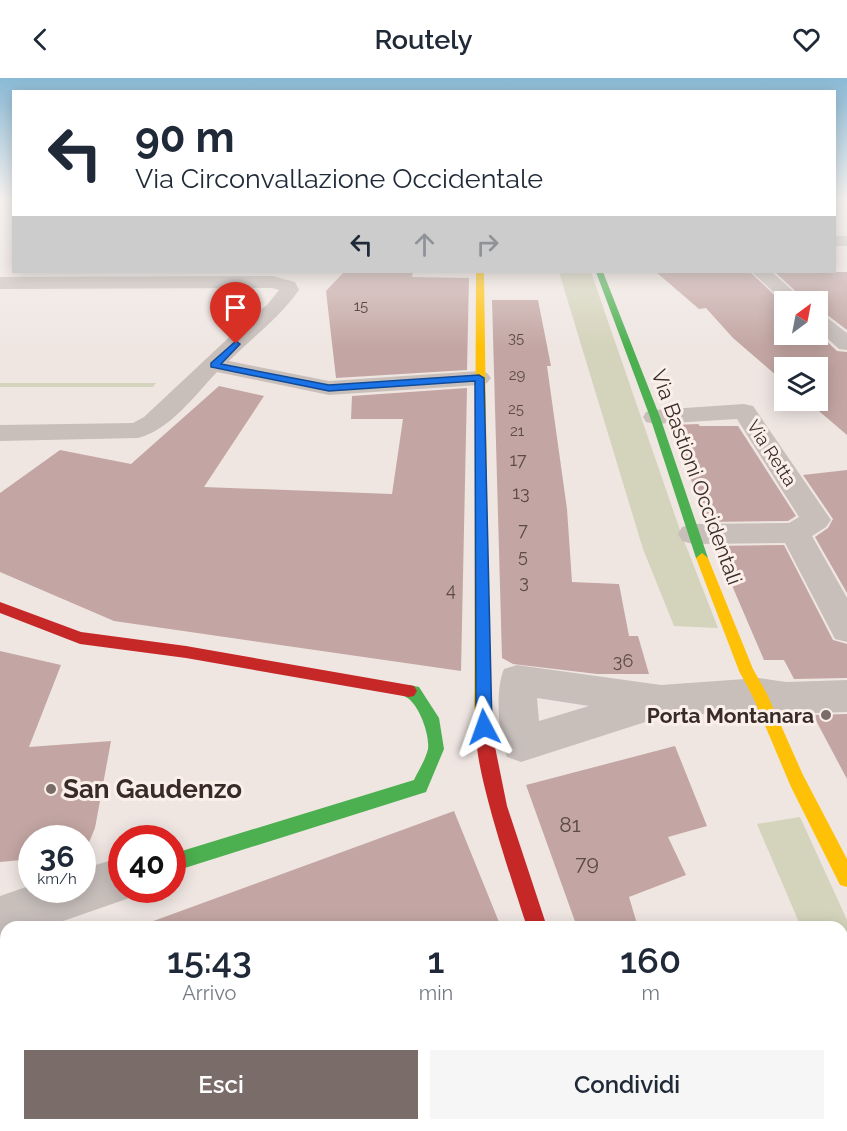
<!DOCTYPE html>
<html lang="it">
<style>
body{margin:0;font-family:Raleway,sans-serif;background:#f6f6f7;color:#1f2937;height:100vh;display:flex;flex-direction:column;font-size:22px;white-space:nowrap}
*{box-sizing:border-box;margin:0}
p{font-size:20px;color:#747a83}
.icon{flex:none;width:33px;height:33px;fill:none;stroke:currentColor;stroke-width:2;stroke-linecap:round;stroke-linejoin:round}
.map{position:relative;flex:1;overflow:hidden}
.side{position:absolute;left:0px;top:843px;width:848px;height:210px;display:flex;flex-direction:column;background:#fff;border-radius:18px 18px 0 0;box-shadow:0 3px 15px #0003}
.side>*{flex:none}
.guide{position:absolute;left:12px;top:12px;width:824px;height:183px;border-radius:0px;box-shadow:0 3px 15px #0003;background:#fff;color:#1f2937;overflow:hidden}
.needle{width:39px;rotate:32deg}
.tools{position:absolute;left:774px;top:213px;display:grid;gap:12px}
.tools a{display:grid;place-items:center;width:54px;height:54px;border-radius:0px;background:#fff;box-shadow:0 3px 15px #0003;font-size:30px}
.speed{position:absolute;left:18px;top:747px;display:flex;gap:12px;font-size:30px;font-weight:700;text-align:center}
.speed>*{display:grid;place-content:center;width:78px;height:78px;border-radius:50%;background:#fff;box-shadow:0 3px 15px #0003;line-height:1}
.speed small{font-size:15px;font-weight:400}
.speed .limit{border:9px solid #d22;background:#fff;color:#111}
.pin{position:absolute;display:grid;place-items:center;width:51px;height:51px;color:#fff;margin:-62px -26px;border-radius:50% 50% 50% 0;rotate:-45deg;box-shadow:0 0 6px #0007}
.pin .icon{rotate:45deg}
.me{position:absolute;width:66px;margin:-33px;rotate:356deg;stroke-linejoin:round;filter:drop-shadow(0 0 4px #0008)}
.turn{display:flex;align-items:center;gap:21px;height:126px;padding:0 24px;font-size:27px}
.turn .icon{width:78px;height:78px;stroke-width:2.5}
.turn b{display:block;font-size:42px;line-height:51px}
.lanes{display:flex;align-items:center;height:57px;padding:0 24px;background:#0003;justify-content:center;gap:30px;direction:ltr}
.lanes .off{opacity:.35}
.eta{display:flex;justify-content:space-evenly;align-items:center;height:102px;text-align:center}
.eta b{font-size:36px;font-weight:600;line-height:42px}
.primary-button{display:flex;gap:12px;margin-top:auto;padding:12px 24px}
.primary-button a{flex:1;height:69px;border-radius:0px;background:#796c69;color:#fff;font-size:24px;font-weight:600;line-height:69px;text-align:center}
.primary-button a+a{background:#f6f6f7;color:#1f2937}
header{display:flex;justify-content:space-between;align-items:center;height:78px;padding:0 24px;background:#fff;font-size:27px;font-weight:600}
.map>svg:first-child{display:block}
.green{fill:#d4d3bb}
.building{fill:#c3a6a3}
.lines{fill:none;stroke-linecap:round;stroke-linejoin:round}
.street{fill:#c8bfbb;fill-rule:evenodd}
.fast{fill:#4caf50;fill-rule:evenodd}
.slow{fill:#ffc107;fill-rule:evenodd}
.jam{fill:#c62828;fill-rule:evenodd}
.route{fill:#1a73e8;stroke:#114b97;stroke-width:1.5}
.poi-dot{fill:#796c69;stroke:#fbf0e9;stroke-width:2}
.labels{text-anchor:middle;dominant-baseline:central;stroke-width:6;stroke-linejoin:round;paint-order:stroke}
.far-number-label{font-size:15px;fill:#5c4a47}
.far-street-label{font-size:18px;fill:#392b28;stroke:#fbf0e9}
.number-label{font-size:18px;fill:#5c4a47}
.street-label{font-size:21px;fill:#392b28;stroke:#fbf0e9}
.poi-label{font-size:21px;font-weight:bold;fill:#392b28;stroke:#fbf0e9;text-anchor:end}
.near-number-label{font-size:21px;fill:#5c4a47}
.near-poi-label{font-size:26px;font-weight:bold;fill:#392b28;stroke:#fbf0e9;text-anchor:start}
</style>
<header><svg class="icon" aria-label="back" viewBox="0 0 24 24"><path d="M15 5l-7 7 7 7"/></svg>Routely<svg class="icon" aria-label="heart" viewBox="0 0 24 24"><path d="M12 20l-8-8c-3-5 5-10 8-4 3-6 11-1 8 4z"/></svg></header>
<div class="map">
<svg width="847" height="1053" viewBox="0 0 847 1053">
<rect width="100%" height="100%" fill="#efe6e2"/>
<path class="green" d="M559,194H591L681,455L718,550L674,548L643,471Z
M0,305H156L153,309H0Z
M800,739L847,842V952L842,939V849H801L757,746Z"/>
<path class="building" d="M344,194H413L412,199L469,200L467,292L336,300L326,213Z
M656,194H750L784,226V256H818V255L837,273L847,274V357L806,322H818V290H784V304L733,260L706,230L699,231Z
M775,194H847V252L826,236L818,234V224H807Z
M492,222H538L551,288H547L567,431L572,504L619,506L629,558H638L649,596H597L513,586L502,580Z
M219,308L264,318L204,409L392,416L403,341H351L352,318L467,310L461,593L114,543L0,494V415L60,372L131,386Z
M698,346L700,348H738L796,438L788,443L706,444L672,347Z
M847,392V515L815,459L828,450L833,441L803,397Z
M784,467L833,562L847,566V600L794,601L784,582H764L715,468Z
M0,573L61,587L29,669L111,663L95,750L85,774L82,775V760H32V781L0,784Z
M847,636V701L813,637Z
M675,668L707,748L668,759L686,797L629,819L638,849H577L526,707Z
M454,733L501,849H149L148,845Z"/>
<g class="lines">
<path class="street" d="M834,158H847V168H834Z
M752,194H772L805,224H784Z
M273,198L295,204L299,212C280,239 252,260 229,283L329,303L479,293L487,295L491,300L487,305L479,307L329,317L217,294C195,317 170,352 138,360L0,363V347L133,345L144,339L254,236L267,227L279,212L272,210L0,211V199Z
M818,236L825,238L847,255V272L839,271L818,252Z
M744,326L753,328L831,442L826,449L812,458L847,520V564L835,561L785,465L693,466L682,463L678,456L682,449L693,446L789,445L799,439L737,341L655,346L646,344L643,339L646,334L655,332Z
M517,587L661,607L759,600L786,604L847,602V634L786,636L759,632L661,639L521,684L507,679C498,659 495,611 504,591ZM537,620L589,628L539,643Z
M122,779V812H140L138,817L46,849H6V862L0,864V818L32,807V812H82V791Z"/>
<path class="fast" d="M596,194H603L660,339L708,480L706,483L702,485L696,480L650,339Z
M409,607L419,609L439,640L444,671L426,714L172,794V776L414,702C418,693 426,681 428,671C430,656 418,623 404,618L401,613L404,608Z"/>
<path class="slow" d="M476,194H484L490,629L492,654L490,659L484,661L478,659L474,629Z
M702,475L708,480L753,591L767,616L803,697L847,781V809L840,807L791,709L753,619L739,593L696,480Z
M591,1047H613L616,1053H592Z"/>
<path class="jam" d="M0,524L81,554L186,568L409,607L414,608L417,613L414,618L409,619L186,580L80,566L0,535Z
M484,647L490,649L492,654L507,728L547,849H527C517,817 467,674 478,649Z"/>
</g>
<linearGradient id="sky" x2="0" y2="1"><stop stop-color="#8abad6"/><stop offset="0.45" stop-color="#f8f4f2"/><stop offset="1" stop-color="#f8f4f2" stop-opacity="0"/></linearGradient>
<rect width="847" height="269" fill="url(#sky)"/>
<path class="route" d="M236,263L240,266L221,286L329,307L479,297L484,300L492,649L490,654L484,656L478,654L476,649L475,303L329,313L211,289V285Z"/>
<g class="poi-dot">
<circle cx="826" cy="637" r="6"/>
<circle cx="51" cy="711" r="6"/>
</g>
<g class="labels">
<g class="far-number-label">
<text x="361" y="228">15</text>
<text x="516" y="260">35</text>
<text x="517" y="297">29</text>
<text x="516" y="331">25</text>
<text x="517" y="353">21</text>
</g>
<g class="far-street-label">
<text transform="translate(772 375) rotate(57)">Via Retta</text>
</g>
<g class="number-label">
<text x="518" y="381">17</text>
<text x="521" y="414">13</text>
<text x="523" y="451">7</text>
<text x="523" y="477">5</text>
<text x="524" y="503">3</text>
<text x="451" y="511">4</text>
<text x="623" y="582">36</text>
</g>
<g class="street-label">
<text transform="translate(697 399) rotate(70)">Via Bastioni Occidentali</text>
</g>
<g class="poi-label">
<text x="814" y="637">Porta Montanara</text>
</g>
<g class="near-number-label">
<text x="570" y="746">81</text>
<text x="587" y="784">79</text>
</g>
<g class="near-poi-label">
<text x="63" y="711">San Gaudenzo</text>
</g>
</g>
</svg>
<div class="tools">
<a><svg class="needle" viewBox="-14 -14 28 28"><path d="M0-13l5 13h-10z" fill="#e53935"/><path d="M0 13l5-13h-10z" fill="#747a83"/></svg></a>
<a><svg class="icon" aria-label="layers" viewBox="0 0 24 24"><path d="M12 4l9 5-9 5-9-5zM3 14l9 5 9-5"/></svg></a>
</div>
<div class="speed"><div>36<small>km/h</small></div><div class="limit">40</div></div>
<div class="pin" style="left:236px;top:266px;background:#d93025"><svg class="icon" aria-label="arrive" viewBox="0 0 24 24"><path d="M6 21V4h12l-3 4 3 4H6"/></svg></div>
<svg class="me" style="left:484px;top:649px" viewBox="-20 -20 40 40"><path d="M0-17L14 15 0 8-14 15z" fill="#1a73e8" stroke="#fff" stroke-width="4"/></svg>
<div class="guide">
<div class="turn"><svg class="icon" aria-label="left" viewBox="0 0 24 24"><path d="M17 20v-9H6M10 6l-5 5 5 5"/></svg><div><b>90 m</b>Via Circonvallazione Occidentale</div></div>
<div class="lanes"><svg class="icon" aria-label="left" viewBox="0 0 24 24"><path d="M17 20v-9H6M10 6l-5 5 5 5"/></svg><svg class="icon off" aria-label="ahead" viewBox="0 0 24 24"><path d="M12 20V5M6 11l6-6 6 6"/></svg><svg class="icon off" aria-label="right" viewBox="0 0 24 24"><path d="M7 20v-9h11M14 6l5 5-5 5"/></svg></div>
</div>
<section class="side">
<div class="eta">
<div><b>15:43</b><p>Arrivo</p></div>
<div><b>1</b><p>min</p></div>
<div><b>160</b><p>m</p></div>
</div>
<div class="primary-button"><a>Esci</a><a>Condividi</a></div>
</section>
</div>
